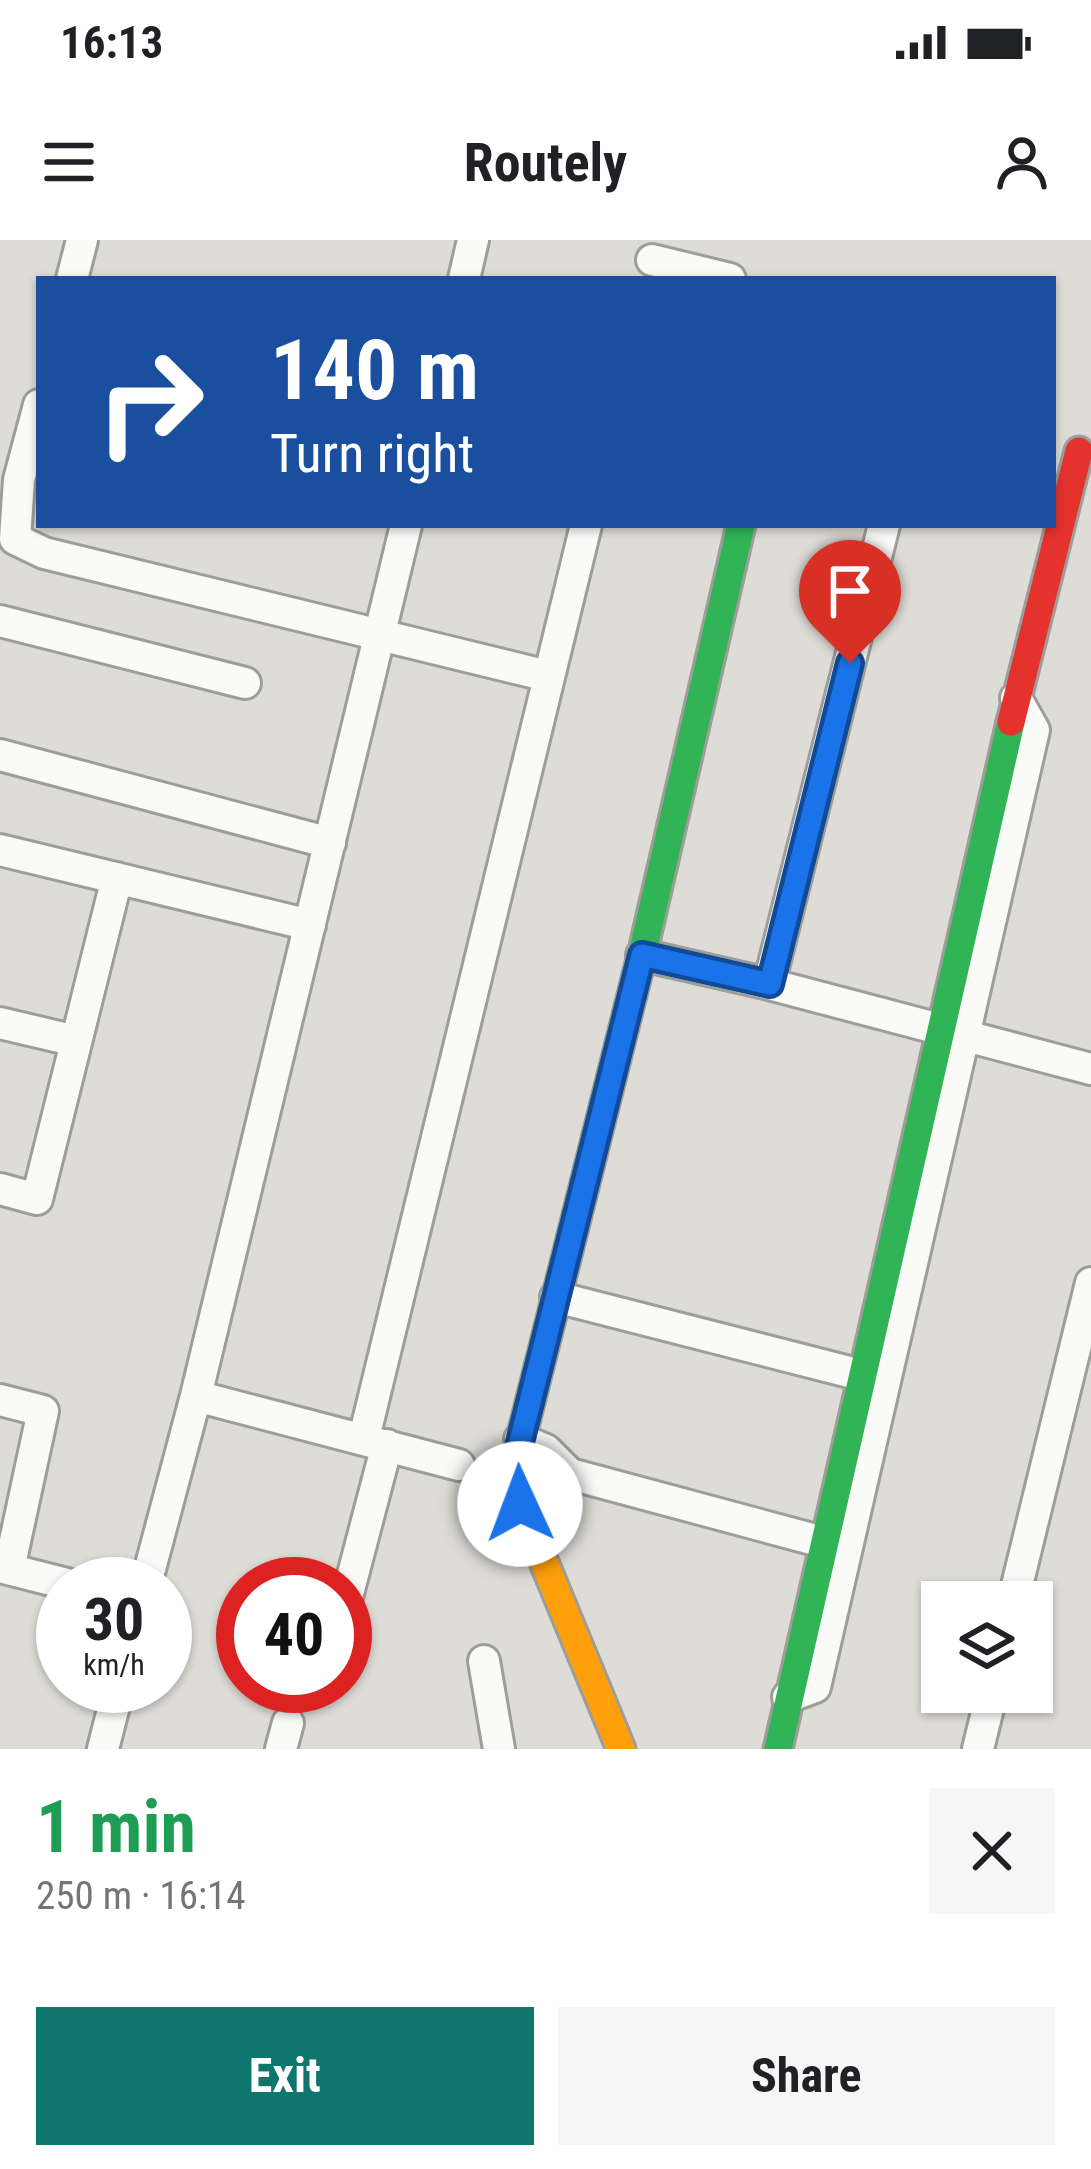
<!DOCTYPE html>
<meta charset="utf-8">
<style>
body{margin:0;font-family:"Roboto Condensed",sans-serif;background:#f6f6f6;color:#202124;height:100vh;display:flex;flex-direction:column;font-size:45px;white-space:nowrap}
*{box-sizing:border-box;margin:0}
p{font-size:39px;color:#757577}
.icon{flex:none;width:66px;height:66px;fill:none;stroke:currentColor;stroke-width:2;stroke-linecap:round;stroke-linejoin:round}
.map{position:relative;height:1509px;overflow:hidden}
.sheet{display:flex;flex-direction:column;background:#fff;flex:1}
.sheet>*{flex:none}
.guide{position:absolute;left:36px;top:36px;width:1020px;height:252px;border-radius:0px;box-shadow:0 3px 9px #0004;background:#1a4fa0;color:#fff;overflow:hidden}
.tools{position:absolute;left:921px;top:1341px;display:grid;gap:24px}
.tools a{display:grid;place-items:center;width:132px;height:132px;border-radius:0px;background:#fff;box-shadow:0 3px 9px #0004;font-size:60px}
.speed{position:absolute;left:36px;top:1317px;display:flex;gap:24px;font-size:60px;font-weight:700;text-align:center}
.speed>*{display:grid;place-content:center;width:156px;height:156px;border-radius:50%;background:#fff;box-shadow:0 3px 9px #0004;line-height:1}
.speed small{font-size:30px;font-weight:400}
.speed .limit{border:18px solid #d22;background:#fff;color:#111}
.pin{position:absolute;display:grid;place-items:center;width:102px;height:102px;color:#fff;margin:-123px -51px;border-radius:50% 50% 50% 0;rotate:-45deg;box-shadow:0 0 12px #0007}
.pin .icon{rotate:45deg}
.me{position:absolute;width:132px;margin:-66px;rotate:358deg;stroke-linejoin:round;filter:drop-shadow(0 0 9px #0008)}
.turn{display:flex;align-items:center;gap:42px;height:252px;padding:0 36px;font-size:54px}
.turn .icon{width:156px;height:156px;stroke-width:2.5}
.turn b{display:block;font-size:84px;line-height:102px}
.round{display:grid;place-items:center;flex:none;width:126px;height:126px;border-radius:0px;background:#f6f6f6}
.summary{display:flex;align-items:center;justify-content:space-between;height:204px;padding:0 36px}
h1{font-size:72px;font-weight:700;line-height:90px;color:#1e9e55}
.button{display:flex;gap:24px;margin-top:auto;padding:24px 36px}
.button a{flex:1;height:138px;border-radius:0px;background:#0f766e;color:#fff;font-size:48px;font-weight:700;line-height:138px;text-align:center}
.button a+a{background:#f6f6f6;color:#202124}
.status{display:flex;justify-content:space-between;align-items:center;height:84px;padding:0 60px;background:#fff;direction:ltr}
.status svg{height:33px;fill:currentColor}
header{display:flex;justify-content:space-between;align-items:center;height:156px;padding:0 36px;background:#fff;font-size:54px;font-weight:700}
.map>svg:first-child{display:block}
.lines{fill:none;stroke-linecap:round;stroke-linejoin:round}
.street-casing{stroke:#9d9d99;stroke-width:36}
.fast-casing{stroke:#9d9d99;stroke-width:33}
.slow-casing{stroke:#9d9d99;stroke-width:33}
.jam-casing{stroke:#9d9d99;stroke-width:33}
.street{stroke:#fafaf9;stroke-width:30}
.fast{stroke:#30b455;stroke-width:27}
.slow{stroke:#ff9f0a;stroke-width:27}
.jam{stroke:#e5322d;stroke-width:27}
.route-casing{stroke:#114b97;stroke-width:30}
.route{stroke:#1a73e8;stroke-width:21}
</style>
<div class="status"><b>16:13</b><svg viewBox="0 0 49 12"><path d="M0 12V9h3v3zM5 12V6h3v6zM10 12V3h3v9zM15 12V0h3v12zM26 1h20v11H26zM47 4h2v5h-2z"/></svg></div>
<header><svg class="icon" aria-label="menu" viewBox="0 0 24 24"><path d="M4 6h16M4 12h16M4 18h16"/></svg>Routely<svg class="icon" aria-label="person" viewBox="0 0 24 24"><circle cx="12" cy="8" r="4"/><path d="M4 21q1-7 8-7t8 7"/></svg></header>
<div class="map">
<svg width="1091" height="1509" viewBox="0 0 1091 1509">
<rect width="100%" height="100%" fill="#dddcd7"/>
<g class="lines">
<defs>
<path id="street" d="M652,20L730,39
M72,39L82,0
M464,39L473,0
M39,165L19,240L15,299L44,313L548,436
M0,381L245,443
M0,515L330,603
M0,610L310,685
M642,715L769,744L1091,829
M769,744L884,285
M0,783L76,801
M0,949L37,959L117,638
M556,1057L861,1135
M196,1156L459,1225
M0,1160L43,1171L9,1329
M364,1198L586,285
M520,1199L546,1210L570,1234L823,1302
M0,1327L67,1344
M146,1344L196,1156L406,285
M1013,1362L1091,1043
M345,1365L387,1205
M484,1421L499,1509
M788,1457L815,1447L1034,490L1016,458
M103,1509L119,1446
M281,1509L288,1483
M978,1509L992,1452"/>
<path id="fast" d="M561,1039L642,715L741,285
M778,1509L1011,482"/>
<path id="slow" d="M561,1039L512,1234L520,1264L621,1509"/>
<path id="jam" d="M1011,482L1079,211"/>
</defs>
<use href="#street" class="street-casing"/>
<use href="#fast" class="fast-casing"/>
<use href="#slow" class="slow-casing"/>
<use href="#jam" class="jam-casing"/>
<use href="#street" class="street"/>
<use href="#fast" class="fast"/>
<use href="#slow" class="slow"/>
<use href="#jam" class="jam"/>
</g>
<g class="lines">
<defs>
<path id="route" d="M520,1264L512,1234L642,715L770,744L850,423"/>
</defs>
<use href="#route" class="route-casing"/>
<use href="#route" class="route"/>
</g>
</svg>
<div class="tools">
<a><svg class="icon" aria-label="layers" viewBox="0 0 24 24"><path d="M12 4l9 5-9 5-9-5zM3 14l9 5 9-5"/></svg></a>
</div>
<div class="speed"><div>30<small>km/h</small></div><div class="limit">40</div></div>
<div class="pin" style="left:850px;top:423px;background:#d93025"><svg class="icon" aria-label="arrive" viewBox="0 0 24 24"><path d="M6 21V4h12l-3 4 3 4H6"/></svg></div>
<svg class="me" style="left:520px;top:1264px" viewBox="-20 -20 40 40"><circle r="19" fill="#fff"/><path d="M0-13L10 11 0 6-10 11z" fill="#1a73e8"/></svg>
<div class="guide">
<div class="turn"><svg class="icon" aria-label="right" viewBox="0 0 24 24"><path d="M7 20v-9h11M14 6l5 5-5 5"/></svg><div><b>140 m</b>Turn right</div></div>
</div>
</div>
<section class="sheet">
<div class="summary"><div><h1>1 min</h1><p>250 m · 16:14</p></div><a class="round"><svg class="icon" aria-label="close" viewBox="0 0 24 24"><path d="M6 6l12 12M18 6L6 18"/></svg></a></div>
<div class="button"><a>Exit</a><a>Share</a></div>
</section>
